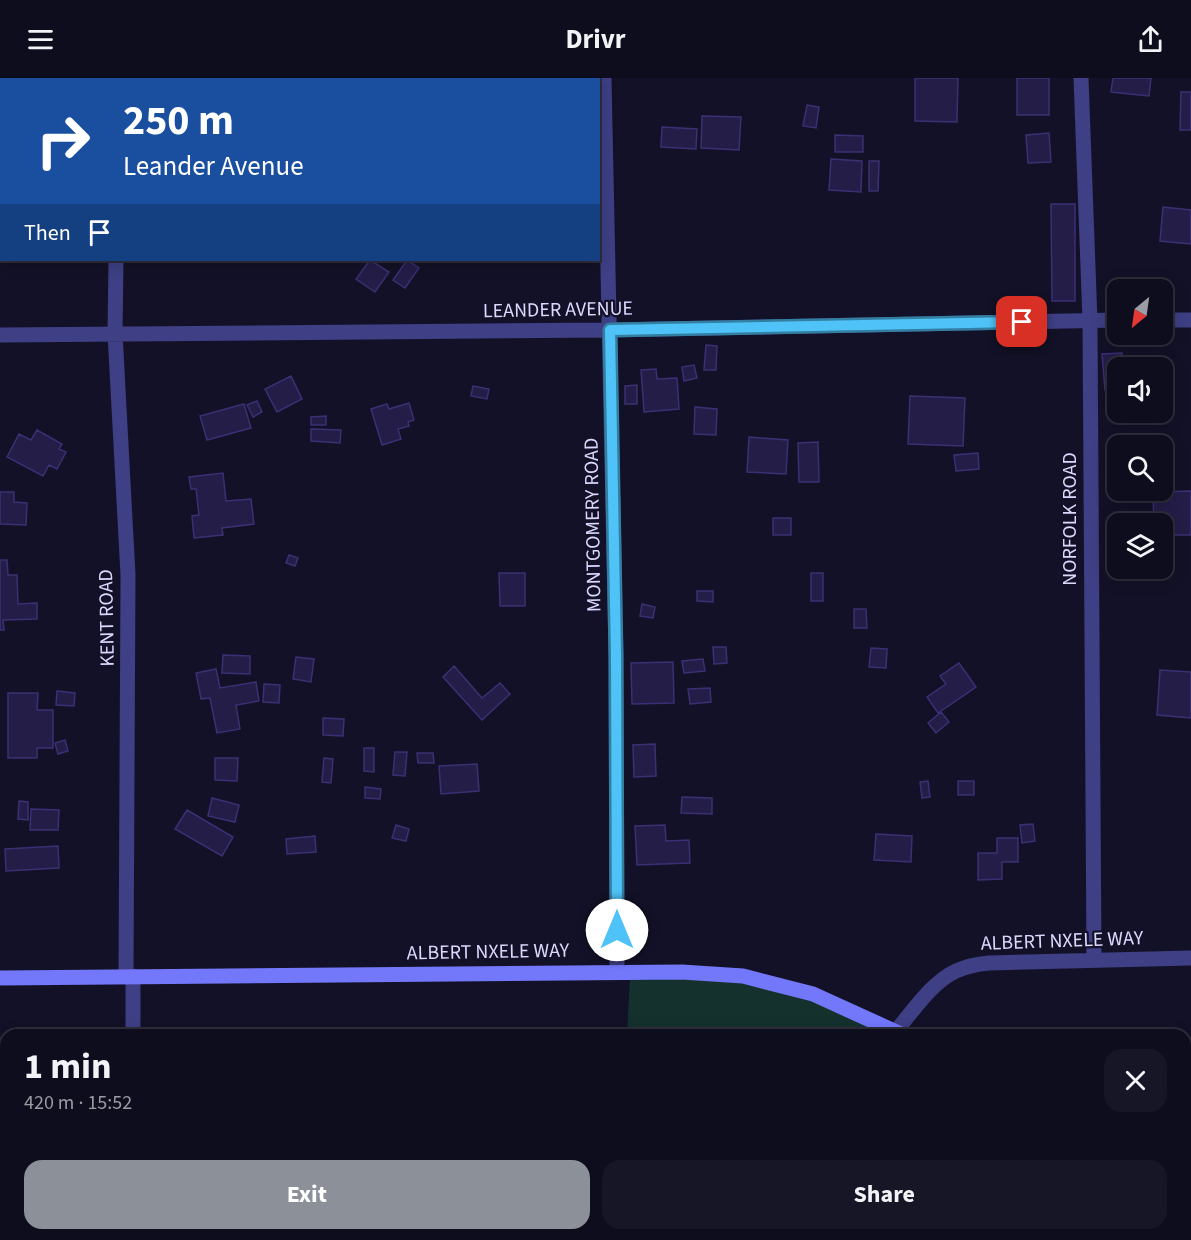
<!DOCTYPE html>
<meta charset="utf-8">
<style>
body{margin:0;font-family:"Source Sans 3",sans-serif;background:#171626;color:#f1f3f6;height:100vh;display:flex;flex-direction:column;font-size:22px;white-space:nowrap}
*{box-sizing:border-box;margin:0}
p{font-size:20px;color:#9b9ca4}
.icon{flex:none;width:33px;height:33px;fill:none;stroke:currentColor;stroke-width:2;stroke-linecap:round;stroke-linejoin:round}
.map{position:relative;flex:1;overflow:hidden}
.details{position:absolute;left:0px;top:951px;width:1191px;height:212px;display:flex;flex-direction:column;background:#0e0d1d;border-radius:18px 18px 0 0;box-shadow:0 3px 15px #0003,0 0 0 2px #2e2d3b}
.details>*{flex:none}
.hud{position:absolute;left:0px;top:0px;width:600px;height:183px;box-shadow:0 3px 15px #0003,0 0 0 2px #2e2d3b;background:#1a4fa0;color:#fff;overflow:hidden}
.needle{width:39px;rotate:209deg}
.tools{position:absolute;left:1107px;top:201px;display:grid;gap:12px}
.tools a{display:grid;place-items:center;width:66px;height:66px;border-radius:12px;background:#0e0d1d;box-shadow:0 3px 15px #0003,0 0 0 2px #2e2d3b;font-size:30px}
.pin{position:absolute;display:grid;place-items:center;width:51px;height:51px;color:#fff;margin:-26px;border-radius:12px;box-shadow:0 3px 9px #0006}
.me{position:absolute;width:66px;margin:-33px;rotate:0deg;stroke-linejoin:round;filter:drop-shadow(0 0 4px #0008)}
.turn{display:flex;align-items:center;gap:21px;height:126px;padding:0 24px;font-size:27px}
.turn .icon{width:78px;height:78px;stroke-width:2.5}
.turn b{display:block;font-size:42px;line-height:51px}
.then{display:flex;align-items:center;height:57px;padding:0 24px;background:#0003;gap:12px;font-size:22px}
.round{display:grid;place-items:center;flex:none;width:63px;height:63px;border-radius:18px;background:#171626}
.headline{display:flex;align-items:center;justify-content:space-between;height:102px;padding:0 24px}
h1{font-size:36px;font-weight:700;line-height:45px}
.action{display:flex;gap:12px;margin-top:auto;padding:12px 24px}
.action a{flex:1;height:69px;border-radius:18px;background:#8c9099;color:#fff;font-size:24px;font-weight:700;line-height:69px;text-align:center}
.action a+a{background:#171626;color:#f1f3f6}
header{display:flex;justify-content:space-between;align-items:center;height:78px;padding:0 24px;background:#0e0d1d;font-size:27px;font-weight:700}
.map>svg:first-child{display:block}
.green{fill:#14312e}
.lines{fill:none;stroke-linecap:round;stroke-linejoin:round}
.stream{stroke:#112a4c;stroke-width:4.5}
.building{fill:#241d48;stroke:#3a3073;stroke-width:1.5}
.minor{stroke:#3e3f84;stroke-width:15}
.secondary{stroke:#7377fa;stroke-width:15}
.route-casing{stroke:#337fa1;stroke-width:15}
.route{stroke:#4fc3f7;stroke-width:10}
.labels{text-anchor:middle;dominant-baseline:central;stroke-width:4.5;stroke-linejoin:round;paint-order:stroke}
.street-label{font-size:20px;fill:#dbd8fe;stroke:#131127}
</style>
<header><svg class="icon" aria-label="menu" viewBox="0 0 24 24"><path d="M4 6h16M4 12h16M4 18h16"/></svg>Drivr<svg class="icon" aria-label="share" viewBox="0 0 24 24"><path d="M12 15V3M7 8l5-5 5 5M5 13v7h14v-7"/></svg></header>
<div class="map">
<svg width="1191" height="1162" viewBox="0 0 1191 1162">
<rect width="100%" height="100%" fill="#131127"/>
<path class="green" d="M630,899L744,904L812,922L890,957H627Z
M618,1156H958V1157L955,1162H618Z"/>
<g class="lines">
<path class="stream" d="M869,1162L874,1156"/>
</g>
<path class="building" d="M915,0H958L957,44L915,43Z
M1017,0H1049V37H1017Z
M1113,0H1151L1149,18L1111,14Z
M1181,14H1191V52H1180Z
M807,27L819,29L816,50L803,48Z
M702,38L741,39L739,72L701,70Z
M662,49L697,51L696,71L661,69Z
M1049,55L1051,84L1028,85L1026,57Z
M835,57L863,58V74H835Z
M831,81L862,83L861,114L829,112Z
M869,83H879L878,113H869Z
M1051,126H1075V223H1052Z
M1163,129L1191,132V166L1160,163Z
M370,182L389,194L375,214L356,201Z
M407,182L419,190L405,210L393,202Z
M706,267L717,268L716,292H704Z
M1122,275L1123,287H1131V290H1118V311L1105,312L1102,276Z
M694,287L697,300L684,303L682,289Z
M656,291L657,301L677,300L679,331L644,334L641,292Z
M291,298L302,321L277,334L265,311Z
M637,307V326H625V308Z
M473,308L489,311L487,321L471,318Z
M910,318L965,320L963,368L908,366Z
M257,323L262,334L253,339L247,327Z
M409,325L414,342L408,344L409,348L398,351L401,361L382,367L371,331L387,326L389,331Z
M244,326L251,350L207,362L200,338Z
M695,329L717,331L716,357L694,356Z
M326,338V347H311V339Z
M311,351L341,352L340,365L311,363Z
M37,352L62,366L59,371L66,374L57,391L49,387L43,398L7,379L19,356L31,362Z
M749,359L788,362L786,396L747,394Z
M818,364L819,404H799L798,365Z
M978,375L979,391L956,393L954,377Z
M223,395L226,423L251,421L254,446L222,450L223,457L194,460L192,438L199,437L196,411H191L189,399Z
M1191,413V457H1162V446H1154L1153,414Z
M0,414H14V424L27,425L26,447L0,446Z
M773,440H791V457H773Z
M289,477L298,480L295,488L286,485Z
M0,482H7L8,497H17L18,526L37,525V541L3,542L4,552H0Z
M499,495H525V528H500Z
M811,495H823V523H811Z
M697,513H713V524L697,523Z
M642,526L655,529L653,540L640,538Z
M854,531H866L867,550H854Z
M713,569H726L727,585L714,586Z
M871,570L887,571L886,590L869,589Z
M223,577L250,578V596L222,595Z
M296,579L314,581L311,604L293,601Z
M703,581L705,593L684,595L682,583Z
M673,584L674,625L632,626L631,585Z
M959,585L976,609L938,635L927,619L946,606L940,598Z
M454,588L482,620L500,605L510,616L482,642L443,599Z
M216,591L220,610L256,604L259,623L236,627L240,651L217,655L210,620L201,621L196,595Z
M1160,592L1191,594V640L1157,637Z
M264,606L280,607L279,625L263,624Z
M710,610L711,624L690,626L688,611Z
M57,613L75,615L74,628L56,627Z
M8,615H38L37,632H53V670H37V680H8Z
M941,634L949,644L936,655L928,645Z
M323,640L344,641L343,658L323,657Z
M65,662L68,673L58,676L55,665Z
M655,666L656,698L634,699L633,667Z
M364,670H374V694L364,693Z
M395,674H407L405,698L393,697Z
M417,675H433L434,685H418Z
M215,680H238L237,703L215,702Z
M324,680L333,681L331,705L322,704Z
M477,686L479,713L441,716L439,688Z
M928,703L930,719L922,720L920,704Z
M958,703H974V717H958Z
M365,709L381,711L380,721L365,720Z
M682,719L712,720V736L681,735Z
M212,720L239,727L235,744L208,738Z
M19,723L28,724V742L18,741Z
M31,731L59,732L58,752H30Z
M187,732L233,759L222,778L175,751Z
M1033,746L1035,763L1022,765L1020,747Z
M396,747L409,751L406,763L392,760Z
M665,747L666,763L689,762L690,785L637,787L635,748Z
M876,756L912,758L911,784L874,782Z
M315,758L316,774L287,776L286,761Z
M997,760H1018V784H1002V801L978,802V775H997Z
M58,768L59,790L6,793L5,771Z
M1190,966H1191V1038L1185,1036V982Z
M0,990L6,991V1009L0,1008Z"/>
<g class="lines">
<path class="minor" d="M604,0L616,577L617,894
M1081,0L1090,243L1094,881
M117,2V0
M116,182L115,255L128,497L126,898
M1162,242H1191
M0,257L610,252L1118,242
M133,898V957
M896,953C913,933 932,904 956,893C967,888 978,886 989,885L1191,880
M138,1156V1162
M1124,1162L1127,1156"/>
<path class="secondary" d="M0,900L682,894L743,898L813,916L903,957
M1185,1110L1191,1113"/>
</g>
<g class="lines">
<defs>
<path id="route" d="M617,852L616,578L610,252L1022,244"/>
</defs>
<use href="#route" class="route-casing"/>
<use href="#route" class="route"/>
</g>
<g class="labels">
<g class="street-label">
<text transform="translate(558 232) rotate(-1)">LEANDER AVENUE</text>
<text transform="translate(1070 441) rotate(-90)">NORFOLK ROAD</text>
<text transform="translate(593 447) rotate(-91)">MONTGOMERY ROAD</text>
<text transform="translate(107 540) rotate(-91)">KENT ROAD</text>
<text transform="translate(1062 863) rotate(-2)">ALBERT NXELE WAY</text>
<text transform="translate(488 874) rotate(-1)">ALBERT NXELE WAY</text>
</g>
</g>
</svg>
<div class="tools">
<a><svg class="needle" viewBox="-14 -14 28 28"><path d="M0-13l5 13h-10z" fill="#e53935"/><path d="M0 13l5-13h-10z" fill="#9b9ca4"/></svg></a>
<a><svg class="icon" aria-label="sound" viewBox="0 0 24 24"><path d="M4 9h4l5-4v14l-5-4H4zM17 9q2 3 0 6"/></svg></a>
<a><svg class="icon" aria-label="search" viewBox="0 0 24 24"><circle cx="10" cy="10" r="6"/><path d="M15 15l6 6"/></svg></a>
<a><svg class="icon" aria-label="layers" viewBox="0 0 24 24"><path d="M12 4l9 5-9 5-9-5zM3 14l9 5 9-5"/></svg></a>
</div>
<div class="pin" style="left:1022px;top:244px;background:#d93025"><svg class="icon" aria-label="arrive" viewBox="0 0 24 24"><path d="M6 21V4h12l-3 4 3 4H6"/></svg></div>
<svg class="me" style="left:617px;top:852px" viewBox="-20 -20 40 40"><circle r="19" fill="#fff"/><path d="M0-13L10 11 0 6-10 11z" fill="#4fc3f7"/></svg>
<div class="hud">
<div class="turn"><svg class="icon" aria-label="right" viewBox="0 0 24 24"><path d="M7 20v-9h11M14 6l5 5-5 5"/></svg><div><b>250 m</b>Leander Avenue</div></div>
<div class="then">Then<svg class="icon" aria-label="arrive" viewBox="0 0 24 24"><path d="M6 21V4h12l-3 4 3 4H6"/></svg></div>
</div>
<section class="details">
<div class="headline"><div><h1>1 min</h1><p>420 m · 15:52</p></div><a class="round"><svg class="icon" aria-label="close" viewBox="0 0 24 24"><path d="M6 6l12 12M18 6L6 18"/></svg></a></div>
<div class="action"><a>Exit</a><a>Share</a></div>
</section>
</div>
